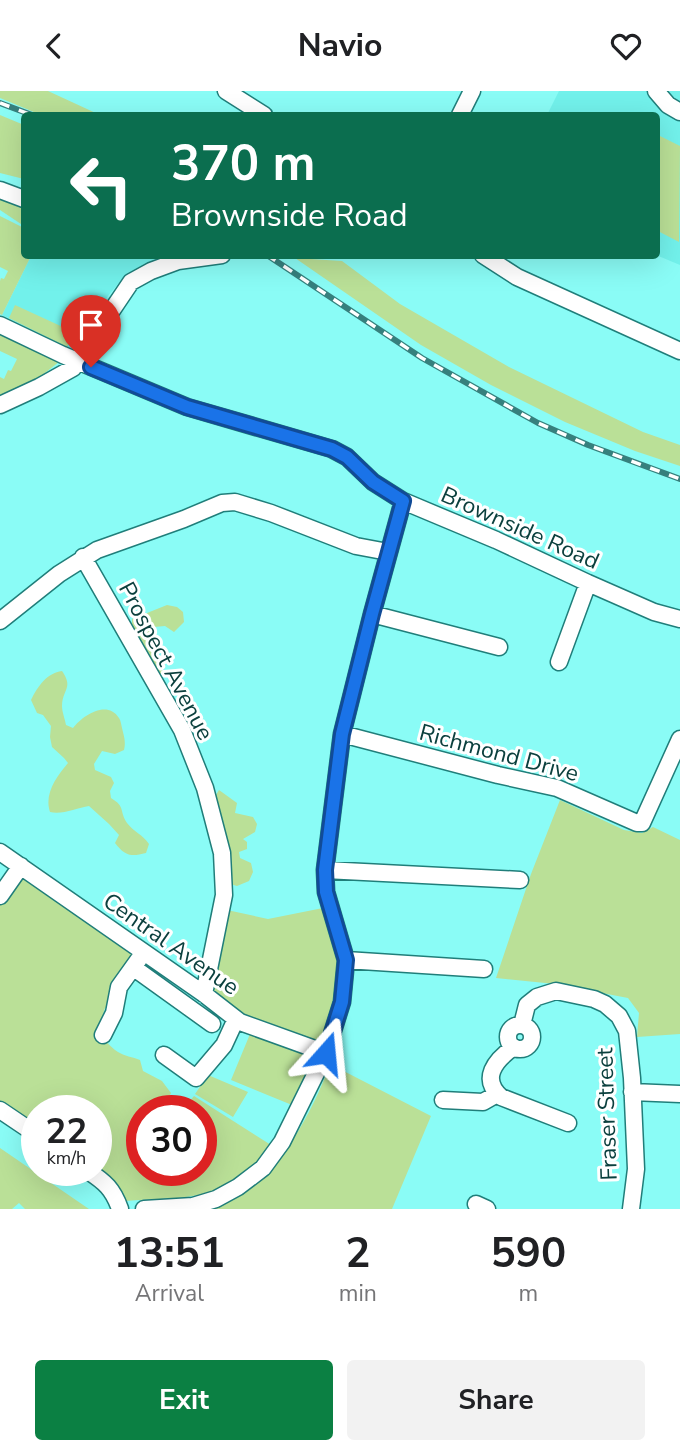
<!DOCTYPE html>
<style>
body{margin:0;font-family:"Nunito Sans",sans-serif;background:#f2f2f2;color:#202124;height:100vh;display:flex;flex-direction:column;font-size:26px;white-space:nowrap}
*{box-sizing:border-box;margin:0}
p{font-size:23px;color:#757577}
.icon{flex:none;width:38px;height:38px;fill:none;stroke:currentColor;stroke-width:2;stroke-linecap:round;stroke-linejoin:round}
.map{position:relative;height:1118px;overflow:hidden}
.panel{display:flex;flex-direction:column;background:#fff;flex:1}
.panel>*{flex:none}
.hud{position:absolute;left:21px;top:21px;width:639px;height:147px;border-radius:7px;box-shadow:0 7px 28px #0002;background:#0b6e4f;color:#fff;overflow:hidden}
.speed{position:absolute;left:21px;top:1004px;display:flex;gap:14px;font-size:35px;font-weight:700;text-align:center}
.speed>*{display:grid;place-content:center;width:91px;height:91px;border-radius:50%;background:#fff;box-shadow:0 7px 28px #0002;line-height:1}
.speed small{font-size:18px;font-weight:400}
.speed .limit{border:10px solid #d22;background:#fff;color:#111}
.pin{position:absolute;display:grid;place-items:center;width:60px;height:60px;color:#fff;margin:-72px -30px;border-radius:50% 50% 50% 0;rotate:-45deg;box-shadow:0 0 7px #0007}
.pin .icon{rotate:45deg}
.me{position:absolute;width:77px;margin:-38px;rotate:18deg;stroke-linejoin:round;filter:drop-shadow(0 0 5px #0008)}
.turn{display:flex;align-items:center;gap:24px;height:147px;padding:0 35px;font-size:32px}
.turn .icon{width:91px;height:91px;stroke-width:2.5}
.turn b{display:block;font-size:49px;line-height:60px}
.eta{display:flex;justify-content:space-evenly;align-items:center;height:119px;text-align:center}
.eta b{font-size:42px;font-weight:700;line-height:49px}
.button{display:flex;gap:14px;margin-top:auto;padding:14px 35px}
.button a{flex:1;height:80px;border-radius:7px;background:#0b8043;color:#fff;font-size:28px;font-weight:700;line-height:80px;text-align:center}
.button a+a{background:#f2f2f2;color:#202124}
header{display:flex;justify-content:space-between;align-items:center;height:91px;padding:0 35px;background:#fff;font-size:32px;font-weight:700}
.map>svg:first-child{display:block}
.built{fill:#72f1eb}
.green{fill:#bae097;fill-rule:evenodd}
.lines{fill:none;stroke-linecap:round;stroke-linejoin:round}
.minor-casing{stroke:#207e7a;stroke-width:19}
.minor{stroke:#fff;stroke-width:16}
.rail-casing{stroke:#36807d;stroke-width:6}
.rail{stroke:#fff;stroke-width:3.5;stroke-dasharray:10;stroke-linecap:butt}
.route-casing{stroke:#114b97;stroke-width:18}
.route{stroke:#1a73e8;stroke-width:12}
.labels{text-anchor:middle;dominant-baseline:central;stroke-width:6;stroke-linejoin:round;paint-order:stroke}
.street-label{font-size:23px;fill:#0b403e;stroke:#fff}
</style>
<header><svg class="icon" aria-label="back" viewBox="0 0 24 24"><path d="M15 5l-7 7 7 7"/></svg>Navio<svg class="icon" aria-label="heart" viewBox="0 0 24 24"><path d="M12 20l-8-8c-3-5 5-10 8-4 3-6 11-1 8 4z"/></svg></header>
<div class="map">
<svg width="680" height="1118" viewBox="0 0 680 1118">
<rect width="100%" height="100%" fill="#8afcf6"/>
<path class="built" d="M559,0H680V174L656,164V24H547Z
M31,165H169L127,182L108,205L74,259L2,224Z"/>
<path class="green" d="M0,0H48L100,24H41L0,7Z
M0,24L24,34V88L0,82Z
M656,43L680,55L679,151L656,139Z
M0,108L24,118V135L0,119Z
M0,125L24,137V164L31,165L2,224L0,223V190L1,187L4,188L8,180L0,176Z
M295,167L342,170L400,213L509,276L643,341L680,354V375L635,360L565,331L491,294L421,254Z
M15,214L78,243L76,246L72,247L67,256L9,227Z
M0,243L59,271L32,292L0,308V286L4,288L8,279L11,280L17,268L0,260Z
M167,514L177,516L183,521L184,531L174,541L165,535L154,536C150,553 161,566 163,581L161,583L155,580L132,537V528Z
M62,580C74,597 62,599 62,615C62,621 65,628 66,634L73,637C82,625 107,608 119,627C121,630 121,633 122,637C124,646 126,650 124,659L115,663L102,660L94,673L95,679L111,686L114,692L110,700L111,707C126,716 119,720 127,732C134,741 142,743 149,753L146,762C131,766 125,765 115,752L119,744L109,733L89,715C77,717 62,724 50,721C44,703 56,686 68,672L64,667L52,656L50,646L51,635L43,624L37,622L31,609C38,595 47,582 62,580Z
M219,699L237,712L235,722L253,726L257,733L255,741L243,748L247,751V758L239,761L240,767L251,772L253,781L249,790L237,795L227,792L214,707Z
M560,709L624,739L642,742L653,736L680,749V943L637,946L639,922L628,907L555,893L496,887L531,783Z
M20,783L134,860L129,868L133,871L113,915L105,917L98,940C103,947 110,956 118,961C124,965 133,966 140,969L143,980L162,990L171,1002L169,1006L185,1016L194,1005L271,1054C259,1069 245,1085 227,1094C197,1110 160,1107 126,1110L116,1093L96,1076V1020H37V1035L0,1010V813ZM142,1020H201V1080H142Z
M323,817C330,843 342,870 338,897C335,913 328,929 323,944C317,954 308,948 299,945L298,943L291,942L241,924L211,900L227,819L268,828Z
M250,943L312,967L292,1014L231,989Z
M330,973L431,1025L392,1118H201C213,1115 226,1112 237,1106C280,1082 314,1018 330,973Z
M208,984L248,1001L233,1026L195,1003Z
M0,1057L89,1118H25L19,1112L12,1118H0Z"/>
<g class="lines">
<defs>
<path id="minor" d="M226,0L264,24
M656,0L668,14L680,21
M460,24L472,0
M0,99L24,108
M483,164L517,186L680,260
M0,234L63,264L187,316L332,358L347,366L373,391L403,410L496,449L588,492L654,521L680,528
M0,314L39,296L73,277L131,191L151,180L178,170L222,164
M83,466L182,639L205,697L222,762L224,804L204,903
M372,523L499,556
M0,530L59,483L97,459L184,428L222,412L235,411L271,422L356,455L388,461
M559,571L588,492
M342,643L498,684L557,697L637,732H642L680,648
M0,761L204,903L240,931L326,962
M325,779L520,789
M0,805L21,775
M346,869L484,878
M134,877L212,933
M508 946a12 12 0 1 1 24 0a12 12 0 1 1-24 0Z
M522,934L527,914L537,906L556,900L594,908L605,913L619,925L627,940L632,987L636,1078L631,1118
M103,944L114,922L119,896L139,868
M514,956C495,969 480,988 501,1006L568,1032
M164,964L196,987L224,954L236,928
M632,1001L680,1003
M443,1009L483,1011L497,1003
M0,1019L37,1044
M88,1080C105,1091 113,1098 120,1118
M476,1113L487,1118
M144,1118L193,1115L216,1108L238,1096L263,1077L282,1051L326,962L342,911L346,869L326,801L325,779L342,643L372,523L403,410"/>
</defs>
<use href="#minor" class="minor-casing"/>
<use href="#minor" class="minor"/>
<defs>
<path id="rail" d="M0,12L32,24
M267,164L422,267L538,332L588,354L680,388"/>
</defs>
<use href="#rail" class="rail-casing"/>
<use href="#rail" class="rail"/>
</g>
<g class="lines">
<defs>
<path id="route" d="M91,276L187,316L332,358L347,366L373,391L403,410L372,523L342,643L325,779L326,801L346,869L342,911L326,962"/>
</defs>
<use href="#route" class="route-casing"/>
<use href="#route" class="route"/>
</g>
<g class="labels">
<g class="street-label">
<text transform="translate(520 437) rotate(24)">Brownside Road</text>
<text transform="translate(166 570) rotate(62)">Prospect Avenue</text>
<text transform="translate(499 662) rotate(15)">Richmond Drive</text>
<text transform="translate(171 853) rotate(35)">Central Avenue</text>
<text transform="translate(607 1023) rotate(-92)">Fraser Street</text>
</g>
</g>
</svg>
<div class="speed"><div>22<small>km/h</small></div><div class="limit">30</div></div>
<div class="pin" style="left:91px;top:276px;background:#d93025"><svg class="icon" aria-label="arrive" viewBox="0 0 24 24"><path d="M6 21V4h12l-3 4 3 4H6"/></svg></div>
<svg class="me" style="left:326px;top:962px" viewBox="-20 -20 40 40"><path d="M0-17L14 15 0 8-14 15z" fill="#1a73e8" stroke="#fff" stroke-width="4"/></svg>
<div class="hud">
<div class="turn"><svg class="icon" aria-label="left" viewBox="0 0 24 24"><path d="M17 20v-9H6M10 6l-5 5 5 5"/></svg><div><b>370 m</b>Brownside Road</div></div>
</div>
</div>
<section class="panel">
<div class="eta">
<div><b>13:51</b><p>Arrival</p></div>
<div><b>2</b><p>min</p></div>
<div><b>590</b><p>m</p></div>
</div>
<div class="button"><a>Exit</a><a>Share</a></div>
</section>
